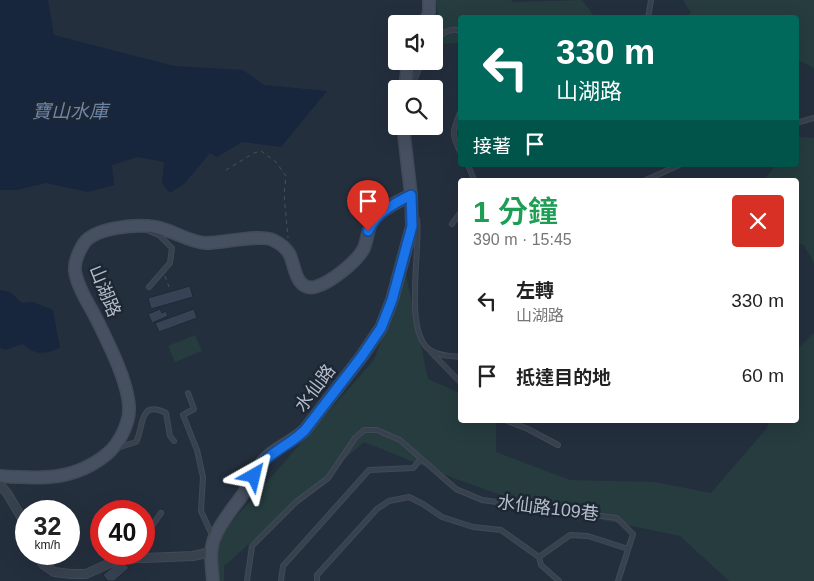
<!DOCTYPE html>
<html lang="zh-TW">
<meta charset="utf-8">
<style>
body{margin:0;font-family:Helvetica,"Noto Sans TC",sans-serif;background:#f2f2f2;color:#222;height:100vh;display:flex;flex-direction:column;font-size:19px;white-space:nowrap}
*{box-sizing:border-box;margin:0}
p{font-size:16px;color:#767676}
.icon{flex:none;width:28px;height:28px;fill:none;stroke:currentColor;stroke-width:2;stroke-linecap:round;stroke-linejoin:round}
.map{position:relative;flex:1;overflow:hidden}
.panel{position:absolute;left:458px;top:178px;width:341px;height:245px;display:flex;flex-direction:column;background:#fff;border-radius:5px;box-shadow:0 5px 20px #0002}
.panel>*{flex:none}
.guide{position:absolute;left:458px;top:15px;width:341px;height:152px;border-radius:5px;box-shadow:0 5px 20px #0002;background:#00695c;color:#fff;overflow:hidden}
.tools{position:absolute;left:388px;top:15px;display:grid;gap:10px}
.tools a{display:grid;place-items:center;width:55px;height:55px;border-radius:5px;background:#fff;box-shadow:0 5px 20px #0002;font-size:25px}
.speed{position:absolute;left:15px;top:500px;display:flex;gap:10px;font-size:25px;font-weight:700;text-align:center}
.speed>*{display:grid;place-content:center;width:65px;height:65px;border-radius:50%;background:#fff;box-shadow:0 5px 20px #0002;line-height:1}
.speed small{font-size:12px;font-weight:400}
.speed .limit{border:8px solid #d22;background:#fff;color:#111}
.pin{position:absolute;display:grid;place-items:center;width:42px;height:42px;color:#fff;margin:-51px -21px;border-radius:50% 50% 50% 0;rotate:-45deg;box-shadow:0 0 5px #0007}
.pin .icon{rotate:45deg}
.me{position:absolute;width:55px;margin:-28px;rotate:37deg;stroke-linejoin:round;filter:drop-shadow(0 0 4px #0008)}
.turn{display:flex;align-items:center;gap:18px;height:105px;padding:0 15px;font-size:22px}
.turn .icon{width:65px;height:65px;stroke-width:2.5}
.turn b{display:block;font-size:35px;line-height:42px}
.then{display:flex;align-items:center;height:48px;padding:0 15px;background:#0003;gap:10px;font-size:19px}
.round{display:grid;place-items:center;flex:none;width:52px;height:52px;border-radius:5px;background:#f2f2f2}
.head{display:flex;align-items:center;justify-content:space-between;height:85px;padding:0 15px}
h1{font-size:30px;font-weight:600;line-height:38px;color:#1e9e55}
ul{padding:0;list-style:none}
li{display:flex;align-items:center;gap:15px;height:75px;padding:0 15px}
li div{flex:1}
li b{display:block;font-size:19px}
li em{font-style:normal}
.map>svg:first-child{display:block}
.green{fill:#263c3f}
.water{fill:#17263c}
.building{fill:#364354;stroke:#1f2835}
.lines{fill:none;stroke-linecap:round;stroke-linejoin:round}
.lane-casing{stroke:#414a57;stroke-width:6}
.street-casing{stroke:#414a57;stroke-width:10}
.secondary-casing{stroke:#414a57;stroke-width:14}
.path{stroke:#3f5557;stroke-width:1;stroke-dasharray:4 4;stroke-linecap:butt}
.lane{stroke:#38414e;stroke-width:4}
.street{stroke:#38414e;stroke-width:8}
.secondary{stroke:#465061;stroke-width:11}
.route-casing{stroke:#114b97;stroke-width:12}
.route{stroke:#1a73e8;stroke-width:9}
.labels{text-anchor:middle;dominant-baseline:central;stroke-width:5;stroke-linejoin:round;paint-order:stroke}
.street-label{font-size:18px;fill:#b4bcc9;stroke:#1d2633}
.water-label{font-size:19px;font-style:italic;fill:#6d86a8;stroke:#1d2633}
</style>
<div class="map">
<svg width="814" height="581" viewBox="0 0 814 581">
<rect width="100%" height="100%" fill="#242f3e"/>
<path class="green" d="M435,0H511L512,2L582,0L595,17L460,18V43L438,44L441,28Z
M683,0H814V68L796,59V18L686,17L691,13Z
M799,137L814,138V263L803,244H796V180H764L776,165H796V140Z
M406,275L428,379L460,393V420H496V452L570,480L655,482L711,493L767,428L769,420H796V351L814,333V581H729L680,536L526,504L456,479L364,442L224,566V581H213L214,542L374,360Z
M195,335L202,351L175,362L168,346Z"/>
<path class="water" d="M0,0H48L54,35L174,66L243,70L264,85L327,91L281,147L242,142L217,157L210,153L184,184L170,193L162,183L164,162L138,157L112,165L114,185L88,192L46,183L17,190H0Z
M0,290L10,292L22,303L33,302L53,310L60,348C45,354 35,356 23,344L5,350L0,348Z"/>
<path class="building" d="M190,286L193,297L151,309L148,298Z
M160,309L162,313L166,311L168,316L152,323L148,314Z
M194,309L197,318L159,332L155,323Z
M122,559L129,568L114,581H108L103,575Z"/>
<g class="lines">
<defs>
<path id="lane" d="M648,18L651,0
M434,42C440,34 450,27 460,31
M411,89L422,61
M460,113C453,130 451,135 460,151
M796,123L814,118
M468,165L474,180
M646,180L679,165
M417,219C421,248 403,332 430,350C439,356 450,356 460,357
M452,224L460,213
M149,287L170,263L172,248L159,235L149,231
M431,352L460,382
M188,393L194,409L183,415L197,450L203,477L201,511L213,537
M505,420L528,429L558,445
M117,448L136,442C144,428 138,399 166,413L170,436L174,441
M144,533L151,527L161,513
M539,557L541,565L559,581
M247,581L252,546L296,502L328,478L355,438L364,430H377L400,440L456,489L482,500L617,518L633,534L618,581
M281,581L283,566L369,470L413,468L421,459
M317,581V575L377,509L389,501L409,497L423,504L442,517L473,527L501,530L539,557L570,535L588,536L628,549"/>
<path id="street" d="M0,485L7,493L26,525
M36,554L44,565L54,572L71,574H86L119,559L193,556L211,552"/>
<path id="secondary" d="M424,24L429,13V0
M405,89L408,61
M0,476C41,479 74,481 107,454C119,444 130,423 129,407C128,381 107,340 95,316C88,303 77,286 75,271C74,261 79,251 84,243C96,227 137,224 155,227C173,230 188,242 206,243C223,243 260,234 273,240C279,243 287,249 290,255C295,267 296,291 315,287C330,283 357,262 364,248C368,238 367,228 374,219C383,208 399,201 411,195
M213,581C212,568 209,552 214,539C220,522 233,509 243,494C251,482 256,466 268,456C280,446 293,441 305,430L362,356L381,328L392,300L412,226L411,195L403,126"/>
</defs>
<use href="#lane" class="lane-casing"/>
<use href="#street" class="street-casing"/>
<use href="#secondary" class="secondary-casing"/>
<path class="path" d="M226,170L254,153L261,151L276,162L286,176L284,194L288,238
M165,276L169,287"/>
<use href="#lane" class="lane"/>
<use href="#street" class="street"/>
<use href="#secondary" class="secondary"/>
</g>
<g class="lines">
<defs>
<path id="route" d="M254,476C266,452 287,448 305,430L362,356L381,328L392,300L412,226L411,195C393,204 377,212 368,231"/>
</defs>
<use href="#route" class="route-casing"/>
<use href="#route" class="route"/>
</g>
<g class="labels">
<g class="street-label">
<text transform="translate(105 291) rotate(68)">山湖路</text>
<text transform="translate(315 388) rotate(-53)">水仙路</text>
<text transform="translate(548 508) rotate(7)">水仙路109巷</text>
</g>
<g class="water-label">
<text x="70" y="111">寶山水庫</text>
</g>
</g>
</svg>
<div class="tools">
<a><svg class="icon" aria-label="sound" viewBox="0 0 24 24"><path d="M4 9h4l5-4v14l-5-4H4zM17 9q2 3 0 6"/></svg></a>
<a><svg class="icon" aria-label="search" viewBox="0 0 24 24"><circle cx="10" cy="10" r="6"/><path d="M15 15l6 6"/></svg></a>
</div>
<div class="speed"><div>32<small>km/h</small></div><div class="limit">40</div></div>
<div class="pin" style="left:368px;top:231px;background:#d93025"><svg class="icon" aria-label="arrive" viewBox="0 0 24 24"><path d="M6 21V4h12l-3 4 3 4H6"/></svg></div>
<svg class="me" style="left:254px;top:476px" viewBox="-20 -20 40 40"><path d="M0-17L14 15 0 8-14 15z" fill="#1a73e8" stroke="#fff" stroke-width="4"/></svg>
<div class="guide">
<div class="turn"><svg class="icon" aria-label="left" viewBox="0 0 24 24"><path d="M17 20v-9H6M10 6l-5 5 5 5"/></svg><div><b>330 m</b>山湖路</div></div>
<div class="then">接著<svg class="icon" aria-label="arrive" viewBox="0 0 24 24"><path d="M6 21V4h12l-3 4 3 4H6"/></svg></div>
</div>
<section class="panel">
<div class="head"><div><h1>1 分鐘</h1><p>390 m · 15:45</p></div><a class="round" style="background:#d93025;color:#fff"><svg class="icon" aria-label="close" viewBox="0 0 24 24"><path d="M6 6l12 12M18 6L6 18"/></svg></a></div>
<ul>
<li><svg class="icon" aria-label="left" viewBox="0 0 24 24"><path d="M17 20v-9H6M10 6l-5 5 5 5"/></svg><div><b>左轉</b><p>山湖路</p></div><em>330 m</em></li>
<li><svg class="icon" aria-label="arrive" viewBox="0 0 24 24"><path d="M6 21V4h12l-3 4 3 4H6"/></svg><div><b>抵達目的地</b></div><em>60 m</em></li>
</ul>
</section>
</div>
